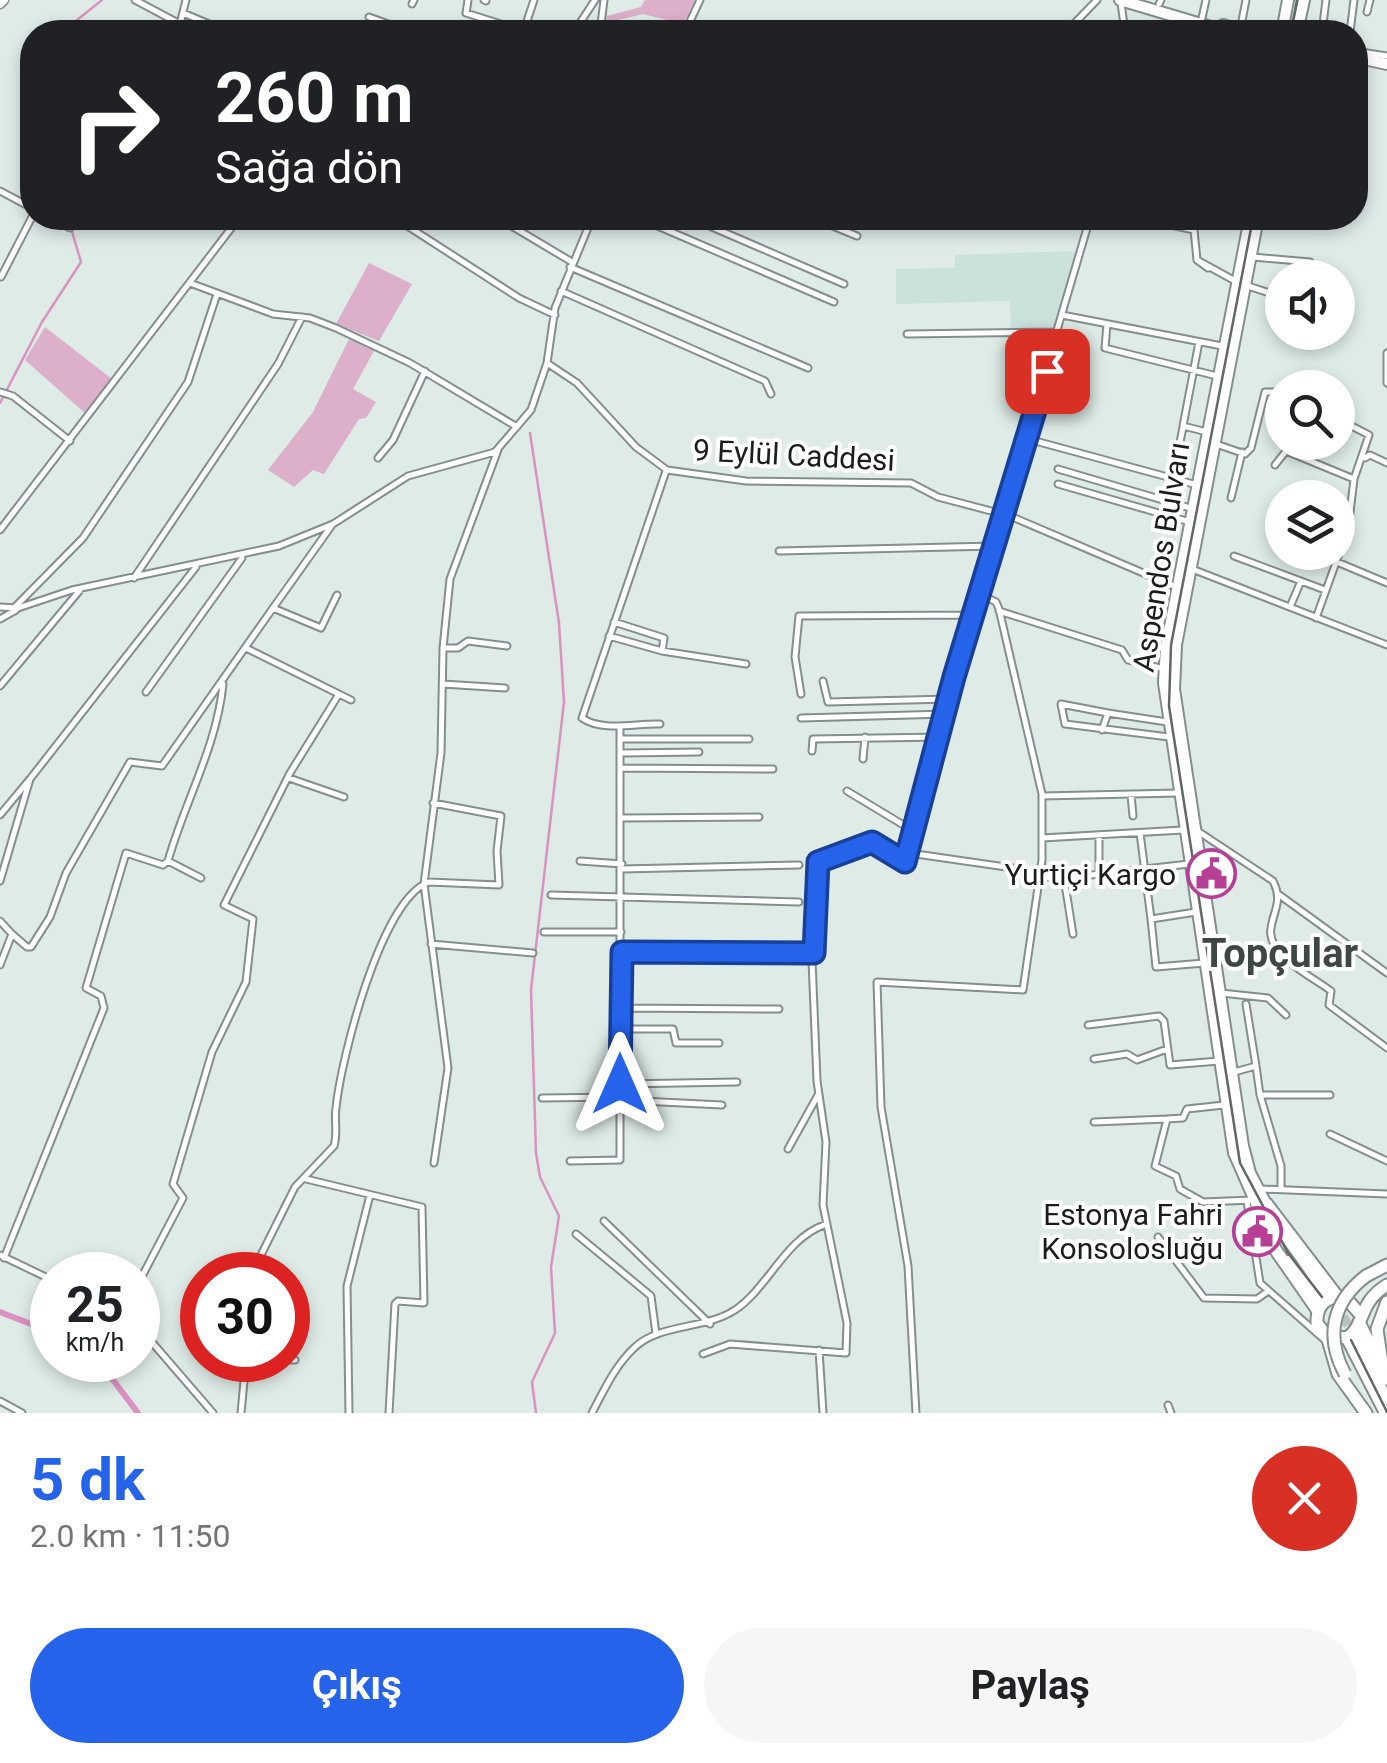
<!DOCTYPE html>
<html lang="tr">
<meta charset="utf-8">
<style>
body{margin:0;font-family:Roboto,sans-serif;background:#f6f6f6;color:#202124;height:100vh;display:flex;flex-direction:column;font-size:38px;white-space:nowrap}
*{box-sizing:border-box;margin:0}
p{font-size:32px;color:#757577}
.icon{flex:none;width:55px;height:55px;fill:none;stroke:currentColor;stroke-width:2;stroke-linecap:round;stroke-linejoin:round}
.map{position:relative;height:1413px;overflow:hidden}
.details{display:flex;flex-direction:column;background:#fff;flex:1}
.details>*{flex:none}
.banner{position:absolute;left:20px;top:20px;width:1348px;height:210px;border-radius:40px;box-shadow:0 5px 15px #0003;background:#202124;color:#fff;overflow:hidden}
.tools{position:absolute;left:1265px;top:260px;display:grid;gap:20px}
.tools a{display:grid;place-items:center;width:90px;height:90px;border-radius:50%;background:#fff;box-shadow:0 5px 15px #0003;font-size:50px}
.speed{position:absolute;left:30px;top:1252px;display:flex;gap:20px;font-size:50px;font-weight:700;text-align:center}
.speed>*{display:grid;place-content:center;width:130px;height:130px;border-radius:50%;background:#fff;box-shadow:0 5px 15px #0003;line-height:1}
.speed small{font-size:25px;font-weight:400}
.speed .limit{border:15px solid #d22;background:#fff;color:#111}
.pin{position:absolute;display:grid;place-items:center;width:85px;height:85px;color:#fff;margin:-42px;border-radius:20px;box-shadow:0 5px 15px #0006}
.me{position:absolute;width:110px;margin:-55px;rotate:0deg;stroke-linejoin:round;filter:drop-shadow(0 0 8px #0008)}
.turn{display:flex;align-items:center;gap:35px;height:210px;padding:0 30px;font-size:45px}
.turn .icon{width:130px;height:130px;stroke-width:2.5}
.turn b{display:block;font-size:70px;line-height:85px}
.round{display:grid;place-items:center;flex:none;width:105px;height:105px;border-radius:52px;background:#f6f6f6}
.summary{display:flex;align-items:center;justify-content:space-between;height:170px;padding:0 30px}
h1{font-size:60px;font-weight:700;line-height:75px;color:#2563eb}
.button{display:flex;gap:20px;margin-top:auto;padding:20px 30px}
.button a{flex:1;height:115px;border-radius:60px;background:#2563eb;color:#fff;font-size:40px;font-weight:700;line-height:115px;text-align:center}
.button a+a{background:#f6f6f6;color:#202124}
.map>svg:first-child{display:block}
.built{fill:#cbe1db}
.green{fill:#dcafcb}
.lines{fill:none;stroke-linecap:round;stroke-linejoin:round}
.stream{stroke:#da93c1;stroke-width:2.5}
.river{stroke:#da93c1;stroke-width:6}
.primary-tunnel{stroke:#b7c2be;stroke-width:10;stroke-dasharray:10 5;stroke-linecap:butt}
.minor-casing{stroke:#838f8c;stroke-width:9}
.tertiary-casing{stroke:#838f8c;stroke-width:11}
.primary-casing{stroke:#838f8c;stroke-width:14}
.trunk-casing{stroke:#838f8c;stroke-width:15}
.minor{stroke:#fff;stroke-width:5}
.tertiary{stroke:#fff;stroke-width:8}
.primary{stroke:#fff;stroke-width:10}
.trunk{stroke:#fff;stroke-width:11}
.tram{stroke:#616966;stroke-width:2.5}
.trunk-bridge-casing{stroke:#838f8c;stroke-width:15;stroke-linecap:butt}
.trunk-bridge{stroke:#fff;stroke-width:11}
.route-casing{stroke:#184099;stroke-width:25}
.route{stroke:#2563eb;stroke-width:18}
.labels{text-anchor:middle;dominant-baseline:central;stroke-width:8;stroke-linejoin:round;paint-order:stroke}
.street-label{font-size:30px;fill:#191e1c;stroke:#fff}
.poi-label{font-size:30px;fill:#191e1c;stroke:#fff;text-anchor:end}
.district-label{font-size:40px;font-weight:bold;fill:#3d4845;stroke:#fff}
</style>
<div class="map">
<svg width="1387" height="1413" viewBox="0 0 1387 1413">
<rect width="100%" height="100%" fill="#deebe7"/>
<path class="built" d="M1077,251L1056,330L1011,332L1010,301L896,304V269L955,268V255Z"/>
<path class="green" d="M645,0H695L683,24L643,14L606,23L607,16L641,7Z
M369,263L412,284L379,341L336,324Z
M45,327L112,379L86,414L25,360Z
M349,339L374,351L353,389L376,402L366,418L359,419L324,474L313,470L294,487L268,470L313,412Z"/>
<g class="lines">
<path class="stream" d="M62,32L102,0
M0,403L42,322L81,262L68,218
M530,433L559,623L564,702L531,990L536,1153L540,1177L559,1216L551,1267L555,1333L532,1382L536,1413
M0,1258L52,1283
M138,1331L209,1413"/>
<path class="river" d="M0,1312L52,1332
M98,1360L138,1413"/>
<path class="primary-tunnel" d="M1335,1304L1355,1336"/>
<defs>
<path id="minor" d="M135,0L180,24
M468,0L466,13L523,31
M484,0L486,1
M1121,3L1125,32
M412,4L414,0
M1159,4L1161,0
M1367,12L1370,0
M183,13L228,32
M369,17L394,26V32
M1202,18L1206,0
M524,30L534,0
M1240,31L1246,0
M178,32L186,0
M574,32L595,0
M600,32L604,0
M685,32L700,0
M1066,32L1097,0
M1322,32L1326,0
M1350,32L1354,0
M1355,51L1387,56
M0,191L32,208
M50,218L70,228
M395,218L519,298L555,315
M498,218L572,262
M639,218L834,302
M691,218L844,284
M813,218L857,236
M1162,223L1194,230L1197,260
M1253,257L1310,262
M570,267L808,368
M1208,268L1197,260L1237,282
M1,277L32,217
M190,283L273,314L310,318L336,328L410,363L517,427
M1248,286L1282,297
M561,291L765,381L771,394
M1062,315L1222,346
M1107,324L1105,348L1217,376
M907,334L1058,332
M1199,342L1183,426L1207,432
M1327,342V332
M1387,353V383
M547,363L577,383L636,447L667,470L746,481L911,483L938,497L1010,516L1176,587
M0,392L13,396L70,441
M1028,439L1197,485
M1216,444L1245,454L1251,448L1265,392H1282
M378,458L393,440L425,371
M1365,458L1370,455L1387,463
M1275,465L1286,451L1354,479L1369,435L1338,419
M1058,469L1190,508
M1173,478L1183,427
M1058,484L1190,522
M1231,498L1242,452
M0,530L239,218
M779,551L994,546
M1234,556L1325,590
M1337,562L1387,583
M1192,569L1387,645
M134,578L278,364L302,317
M0,607L18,608L72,590L279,546L333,524L408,476L495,452L531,410L547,363L555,308L592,218
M1290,607L1301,581
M14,608L83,538L188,382L217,294
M273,608L332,525
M999,611L1122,650L1128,660L1164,669
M1316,618L1348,529L1354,479
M0,619L16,610
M614,622L664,638L662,651
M609,636L662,651L746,664
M246,648L351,700
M443,648L450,579L498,450
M823,681L828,702L950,699
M443,684L505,688
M0,686L80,590
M146,692L242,558
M801,694L795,657L799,616L972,615
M1108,713L1061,704L1065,724L1169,737
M801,718L947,714
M660,724C636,723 602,732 582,718L666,471
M1102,730L1108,713L1167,722
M622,739H749
M812,751L813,739L941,737
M623,753L699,752
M863,759L865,737
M622,768L773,769
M289,778L344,797
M30,779L196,567
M847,791L915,832
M1131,795L1133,816
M1042,796L1178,793
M0,815L30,779L0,881
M622,818L759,817
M1196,830L1273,881C1283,901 1274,909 1271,928C1266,955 1313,977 1331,991L1329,1005L1387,1048
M1140,833L1151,919L1196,912
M1099,836V873
M1042,838L1183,830
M168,861C185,801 217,746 223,684
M580,861L622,864
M622,869L799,865
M1040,872L909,853L955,677L1090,218
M1039,877L1064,878L1189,864
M1064,878L1073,934
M1278,894L1387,973
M551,895L799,902
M1151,919L1156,967L1204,963
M0,921L12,934
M544,932H621
M431,944L533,953
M622,951L813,953
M0,965L12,934L27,947H31L50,917L66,873L130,762L162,766L273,608L321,628L337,595
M1221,993L1268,998L1286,1015
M1246,1004L1256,1066
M621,1008L779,1009
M1088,1025L1159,1016L1164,1021L1170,1065L1219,1061
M621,1029H673L676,1043H719
M1094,1059L1127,1054L1137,1060L1167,1049
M1234,1072L1256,1066L1260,1095H1330
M621,1084L737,1082
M1260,1095L1281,1166V1188
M542,1098L621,1097
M621,1100L722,1105
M1224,1105L1187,1109L1183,1118L1167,1119L1155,1166L1176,1176L1180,1189L1203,1202L1253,1200
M1094,1122L1167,1119
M1330,1134L1387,1161
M788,1149L818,1095
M570,1161L620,1160V726
M434,1163L448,1068L424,884L441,753L443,648H458L468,641L507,646
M306,1179L422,1207L424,1303L398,1301L395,1304L389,1413
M1261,1189L1387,1194
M1247,1201L1260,1283L1326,1341
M604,1221L710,1324
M576,1234L651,1296L656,1334
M1158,1237L1204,1298L1257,1299L1267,1292
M0,1255L52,1280
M4,1258L104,1008L101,996L86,988L126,853L163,865L168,861L201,878
M251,1275L295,1187L334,1146C338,1132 334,1121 336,1108C341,1059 381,899 429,882L499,885L497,851L501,816L433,803
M138,1284L183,1198L173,1184L212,1052L246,982L253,919L224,905L290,773L339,694
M138,1326L213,1413
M819,1350L823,1413
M703,1354L730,1344L846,1353L847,1323L823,1205L826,1142L817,1081L811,936L817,865L827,857L872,843L903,863L909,853
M288,1360H295
M0,1401L22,1413
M1168,1405L1171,1413
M241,1413L246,1360
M349,1413L347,1286L370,1195
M592,1413C604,1390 615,1366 634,1348C660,1323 704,1330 735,1310C768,1288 785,1239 824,1225
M916,1413L908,1266L881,1107L877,982L1023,990L1042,860V794L999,609L996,602L980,594"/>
<path id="tertiary" d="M0,4L4,0"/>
<path id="primary" d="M1120,0L1228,32
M1223,25L1245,32
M1282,32L1288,0
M1297,32L1304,0
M1355,57L1387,64
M1250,218L1166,647L1164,683L1234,1153L1260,1212
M1258,218L1176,645L1174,689L1243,1146L1250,1173L1268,1208
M1276,1223L1327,1294
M1289,1261L1320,1299
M1355,1337L1387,1399
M1348,1341L1385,1413"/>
<path id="trunk" d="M1266,1203L1337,1296
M1257,1207L1275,1249L1318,1311
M1366,1276L1387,1265
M1359,1313L1345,1297C1327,1295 1316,1305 1317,1323L1327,1336L1347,1338C1367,1323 1357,1304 1387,1285
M1359,1322L1387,1379
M1327,1336L1338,1374L1366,1413
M1383,1370L1377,1329L1387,1302"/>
</defs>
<use href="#minor" class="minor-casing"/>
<use href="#tertiary" class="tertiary-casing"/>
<use href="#primary" class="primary-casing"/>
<use href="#trunk" class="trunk-casing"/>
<use href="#minor" class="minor"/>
<use href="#tertiary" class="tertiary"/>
<use href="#primary" class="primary"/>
<use href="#trunk" class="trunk"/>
<path class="tram" d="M1291,32L1297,0
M1253,218L1171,645L1169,706L1240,1163L1288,1253L1322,1297
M1351,1340L1387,1412"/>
<defs>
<path id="trunk-bridge" d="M1345,1374C1325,1337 1332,1302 1366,1276"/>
</defs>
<use href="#trunk-bridge" class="trunk-bridge-casing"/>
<use href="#trunk-bridge" class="trunk-bridge"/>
</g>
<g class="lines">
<defs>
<path id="route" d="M620,1084L622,952L814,953L818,862L872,842L905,862L954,677L1047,371"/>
</defs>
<use href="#route" class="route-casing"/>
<use href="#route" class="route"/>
</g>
<defs>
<symbol id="civic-ring" viewBox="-11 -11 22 22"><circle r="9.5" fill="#fff" stroke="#b74096" stroke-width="1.5"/><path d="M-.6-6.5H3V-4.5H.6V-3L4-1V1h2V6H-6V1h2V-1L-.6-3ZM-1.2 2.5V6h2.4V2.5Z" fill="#b74096"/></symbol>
</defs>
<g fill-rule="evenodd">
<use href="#civic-ring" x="1184" y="846" width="55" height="55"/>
<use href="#civic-ring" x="1230" y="1204" width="55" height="55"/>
</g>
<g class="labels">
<g class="street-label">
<text transform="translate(794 455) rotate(3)">9 Eylül Caddesi</text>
<text transform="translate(1161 557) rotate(-81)">Aspendos Bulvarı</text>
</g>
<g class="poi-label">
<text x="1176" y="874">Yurtiçi Kargo</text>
<text x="1223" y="1214">Estonya Fahri<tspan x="1223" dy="34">Konsolosluğu</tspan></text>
</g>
<g class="district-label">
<text x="1280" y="953">Topçular</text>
</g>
</g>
</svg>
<div class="tools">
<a><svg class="icon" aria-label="sound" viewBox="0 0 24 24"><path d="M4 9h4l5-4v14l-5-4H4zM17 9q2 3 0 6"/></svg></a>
<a><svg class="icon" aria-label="search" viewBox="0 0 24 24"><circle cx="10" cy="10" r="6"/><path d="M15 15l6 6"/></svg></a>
<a><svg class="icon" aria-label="layers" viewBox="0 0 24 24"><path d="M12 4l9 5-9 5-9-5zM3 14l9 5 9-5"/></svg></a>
</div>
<div class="speed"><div>25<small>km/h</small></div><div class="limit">30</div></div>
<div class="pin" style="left:1047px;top:371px;background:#d93025"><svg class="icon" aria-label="arrive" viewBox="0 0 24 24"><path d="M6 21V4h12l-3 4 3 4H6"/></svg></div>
<svg class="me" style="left:620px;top:1084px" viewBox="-20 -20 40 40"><path d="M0-17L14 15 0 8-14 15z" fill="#2563eb" stroke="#fff" stroke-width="4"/></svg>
<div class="banner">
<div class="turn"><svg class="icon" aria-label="right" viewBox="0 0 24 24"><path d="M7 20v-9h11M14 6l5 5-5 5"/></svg><div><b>260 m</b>Sağa dön</div></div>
</div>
</div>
<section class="details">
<div class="summary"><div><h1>5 dk</h1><p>2.0 km · 11:50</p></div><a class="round" style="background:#d93025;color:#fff"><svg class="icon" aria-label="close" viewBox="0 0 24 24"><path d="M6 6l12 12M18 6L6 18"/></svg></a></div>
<div class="button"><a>Çıkış</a><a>Paylaş</a></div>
</section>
